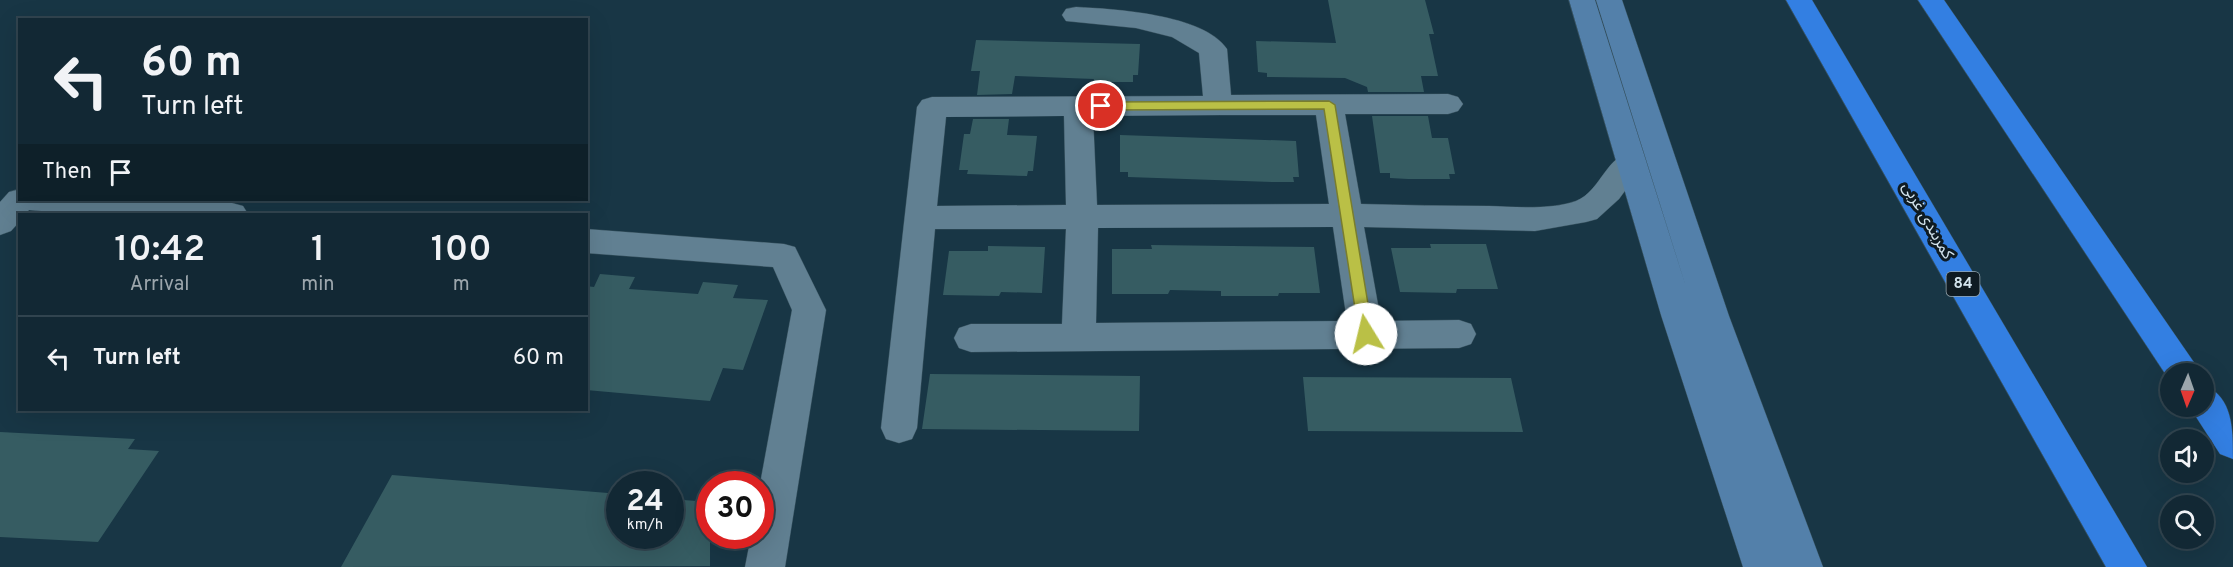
<!DOCTYPE html>
<meta charset="utf-8">
<style>
body{margin:0;font-family:Overpass,"Noto Sans Arabic",sans-serif;background:#1b303c;color:#f1f3f6;height:100vh;display:flex;flex-direction:column;font-size:22px;white-space:nowrap}
*{box-sizing:border-box;margin:0}
p{font-size:20px;color:#9ca6ac}
.icon{flex:none;width:33px;height:33px;fill:none;stroke:currentColor;stroke-width:2;stroke-linecap:round;stroke-linejoin:round}
.map{position:relative;flex:1;overflow:hidden}
.sheet{position:absolute;left:18px;top:213px;width:570px;height:198px;display:flex;flex-direction:column;background:#122834;border-radius:0px;box-shadow:0 6px 24px #0002,0 0 0 2px #31444f}
.sheet>*{flex:none}
.banner{position:absolute;left:18px;top:18px;width:570px;height:183px;border-radius:0px;box-shadow:0 6px 24px #0002,0 0 0 2px #31444f;background:#122834;color:#f1f3f6;overflow:hidden}
.needle{width:39px;rotate:182deg}
.controls{position:absolute;left:2160px;top:363px;display:grid;gap:12px}
.controls a{display:grid;place-items:center;width:54px;height:54px;border-radius:50%;background:#122834;box-shadow:0 6px 24px #0002,0 0 0 2px #31444f;font-size:30px}
.speed{position:absolute;left:606px;top:471px;display:flex;gap:12px;font-size:30px;font-weight:700;text-align:center}
.speed>*{display:grid;place-content:center;width:78px;height:78px;border-radius:50%;background:#122834;box-shadow:0 6px 24px #0002,0 0 0 2px #31444f;line-height:1}
.speed small{font-size:15px;font-weight:400}
.speed .limit{border:9px solid #d22;background:#fff;color:#111}
.pin{position:absolute;display:grid;place-items:center;width:51px;height:51px;color:#fff;margin:-26px;border:3px solid #fff;border-radius:50%;box-shadow:0 2px 6px #0007}
.me{position:absolute;width:66px;margin:-33px;rotate:351deg;stroke-linejoin:round;filter:drop-shadow(0 0 4px #0008)}
.turn{display:flex;align-items:center;gap:21px;height:126px;padding:0 24px;font-size:27px}
.turn .icon{width:78px;height:78px;stroke-width:2.5}
.turn b{display:block;font-size:42px;line-height:51px}
.then{display:flex;align-items:center;height:57px;padding:0 24px;background:#0003;gap:12px;font-size:22px}
.eta{display:flex;justify-content:space-evenly;align-items:center;height:102px;text-align:center}
.eta b{font-size:36px;font-weight:600;line-height:42px}
ul{padding:0;list-style:none}
li{display:flex;align-items:center;gap:18px;height:84px;padding:0 24px;border-top:2px solid #31444f}
li div{flex:1}
li b{display:block;font-size:22px}
li em{font-style:normal}
.map>svg:first-child{display:block}
.building{fill:#365c62}
.lines{fill:none;stroke-linecap:round;stroke-linejoin:round}
.street-casing{stroke:#37515e;stroke-width:1}
.secondary-casing{stroke:#37515e;stroke-width:1}
.highway-casing{stroke:#37515e;stroke-width:1}
.street{fill:#618092;fill-rule:evenodd}
.secondary{fill:#5380aa;fill-rule:evenodd}
.highway{fill:#337fe2;fill-rule:evenodd}
.route{fill:#bac046;stroke:#797d2e;stroke-width:1.5}
.labels{text-anchor:middle;dominant-baseline:central;stroke-width:6;stroke-linejoin:round;paint-order:stroke}
.shield{fill:#0f1b22;stroke:#98a8b1;stroke-width:1.5}
.shield-label{font-size:15px;font-weight:bold;fill:#d3e4ee}
.street-label{font-size:16px;fill:#d3e4ee;stroke:#0f1b22}
</style>
<div class="map">
<svg width="2233" height="567" viewBox="0 0 2233 567">
<rect width="100%" height="100%" fill="#183645"/>
<path class="building" d="M1328,0H1425L1434,34H1429L1438,76H1421L1424,92H1368L1367,87L1345,78L1267,77V73L1258,72L1256,41L1336,43Z
M976,40L1140,44L1138,75H1133V82H1093L1094,79L1015,76L1012,94L977,95L980,71H971Z
M1372,116H1428L1432,138H1448L1455,174H1449L1450,179H1408L1390,178V173H1380Z
M973,119H1009L1007,135L1037,136L1033,171H1028L1027,176L967,174L968,170H959L964,134H970Z
M1120,135L1296,141L1299,177H1293L1294,182H1272L1128,177V172H1120Z
M1430,244H1486L1498,289H1457L1456,293L1400,292L1391,248H1431Z
M1151,245L1314,247L1320,293H1279L1278,296H1221V291L1170,290L1168,294H1112V249H1152Z
M988,246L1045,247L1042,293L1001,292L999,296L943,295L949,251H988Z
M600,274L635,277L629,289L698,294L703,282L738,285L733,298L768,300L743,370L723,368L710,401L586,390V286L594,287Z
M930,374L1140,376L1139,431L922,429Z
M1303,377L1511,378L1523,432L1308,431Z
M0,432L135,439L128,449L159,451L98,542L0,537Z
M392,475L620,494V536H670V499L710,502V566L341,567Z"/>
<g class="lines">
<defs>
<path id="street" d="M1076,7C1114,9 1204,14 1227,49L1231,95L1448,94L1458,97L1463,104L1458,111L1448,114H1345L1361,204C1403,205 1446,206 1489,206C1515,207 1551,210 1576,201C1603,191 1608,145 1642,154L1646,162L1619,199L1597,219L1586,222L1535,231L1364,227L1381,321L1459,320L1471,324L1476,334L1471,344L1459,348L971,352L959,348L954,338L959,328L971,324H1062L1066,229H935L917,428L912,439L899,443L886,439L881,428L917,107L922,100L932,97L1203,96L1199,53L1172,37L1136,28L1066,21L1062,15L1066,9ZM1220,115H1316L1329,204L1097,205L1093,116ZM1064,116L1066,205L937,206L946,117ZM1333,227L1347,321L1096,323L1098,228Z
M20,189V200H188L232,203L243,206L248,214H78L29,210L25,214H20V221L11,231L0,235V202L9,192Z
M586,229L784,244L795,247L826,310L785,567H745L751,536H760V484L792,310L773,267L586,253Z"/>
<path id="secondary" d="M1569,0H1595L1687,290L1596,0H1622L1729,316L1823,567H1783L1702,336L1783,567H1743L1661,315Z"/>
<path id="highway" d="M1786,0H1812L2147,567H2106Z
M1918,0H1944L2202,374H2170V381Z
M2204,385C2233,397 2233,429 2233,459L2220,454L2189,406H2204Z"/>
</defs>
<use href="#street" class="street-casing"/>
<use href="#secondary" class="secondary-casing"/>
<use href="#highway" class="highway-casing"/>
<use href="#street" class="street"/>
<use href="#secondary" class="secondary"/>
<use href="#highway" class="highway"/>
</g>
<path class="route" d="M1329,101L1335,105L1373,334L1371,338H1361L1359,334L1324,109L1101,110L1095,106L1101,102Z"/>
<g class="labels">
<rect class="shield" x="1946.5" y="272" width="33" height="24" rx="4.5"/>
<g class="shield-label">
<text x="1963" y="284">84</text>
</g>
<g class="street-label">
<text transform="translate(1927 221) rotate(60)">کمربندی غربی</text>
</g>
</g>
</svg>
<div class="controls">
<a><svg class="needle" viewBox="-14 -14 28 28"><path d="M0-13l5 13h-10z" fill="#e53935"/><path d="M0 13l5-13h-10z" fill="#9ca6ac"/></svg></a>
<a><svg class="icon" aria-label="sound" viewBox="0 0 24 24"><path d="M4 9h4l5-4v14l-5-4H4zM17 9q2 3 0 6"/></svg></a>
<a><svg class="icon" aria-label="search" viewBox="0 0 24 24"><circle cx="10" cy="10" r="6"/><path d="M15 15l6 6"/></svg></a>
</div>
<div class="speed"><div>24<small>km/h</small></div><div class="limit">30</div></div>
<div class="pin" style="left:1101px;top:106px;background:#d93025"><svg class="icon" aria-label="arrive" viewBox="0 0 24 24"><path d="M6 21V4h12l-3 4 3 4H6"/></svg></div>
<svg class="me" style="left:1366px;top:334px" viewBox="-20 -20 40 40"><circle r="19" fill="#fff"/><path d="M0-13L10 11 0 6-10 11z" fill="#bac046"/></svg>
<div class="banner">
<div class="turn"><svg class="icon" aria-label="left" viewBox="0 0 24 24"><path d="M17 20v-9H6M10 6l-5 5 5 5"/></svg><div><b>60 m</b>Turn left</div></div>
<div class="then">Then<svg class="icon" aria-label="arrive" viewBox="0 0 24 24"><path d="M6 21V4h12l-3 4 3 4H6"/></svg></div>
</div>
<section class="sheet">
<div class="eta">
<div><b>10:42</b><p>Arrival</p></div>
<div><b>1</b><p>min</p></div>
<div><b>100</b><p>m</p></div>
</div>
<ul>
<li><svg class="icon" aria-label="left" viewBox="0 0 24 24"><path d="M17 20v-9H6M10 6l-5 5 5 5"/></svg><div><b>Turn left</b></div><em>60 m</em></li>
</ul>
</section>
</div>
